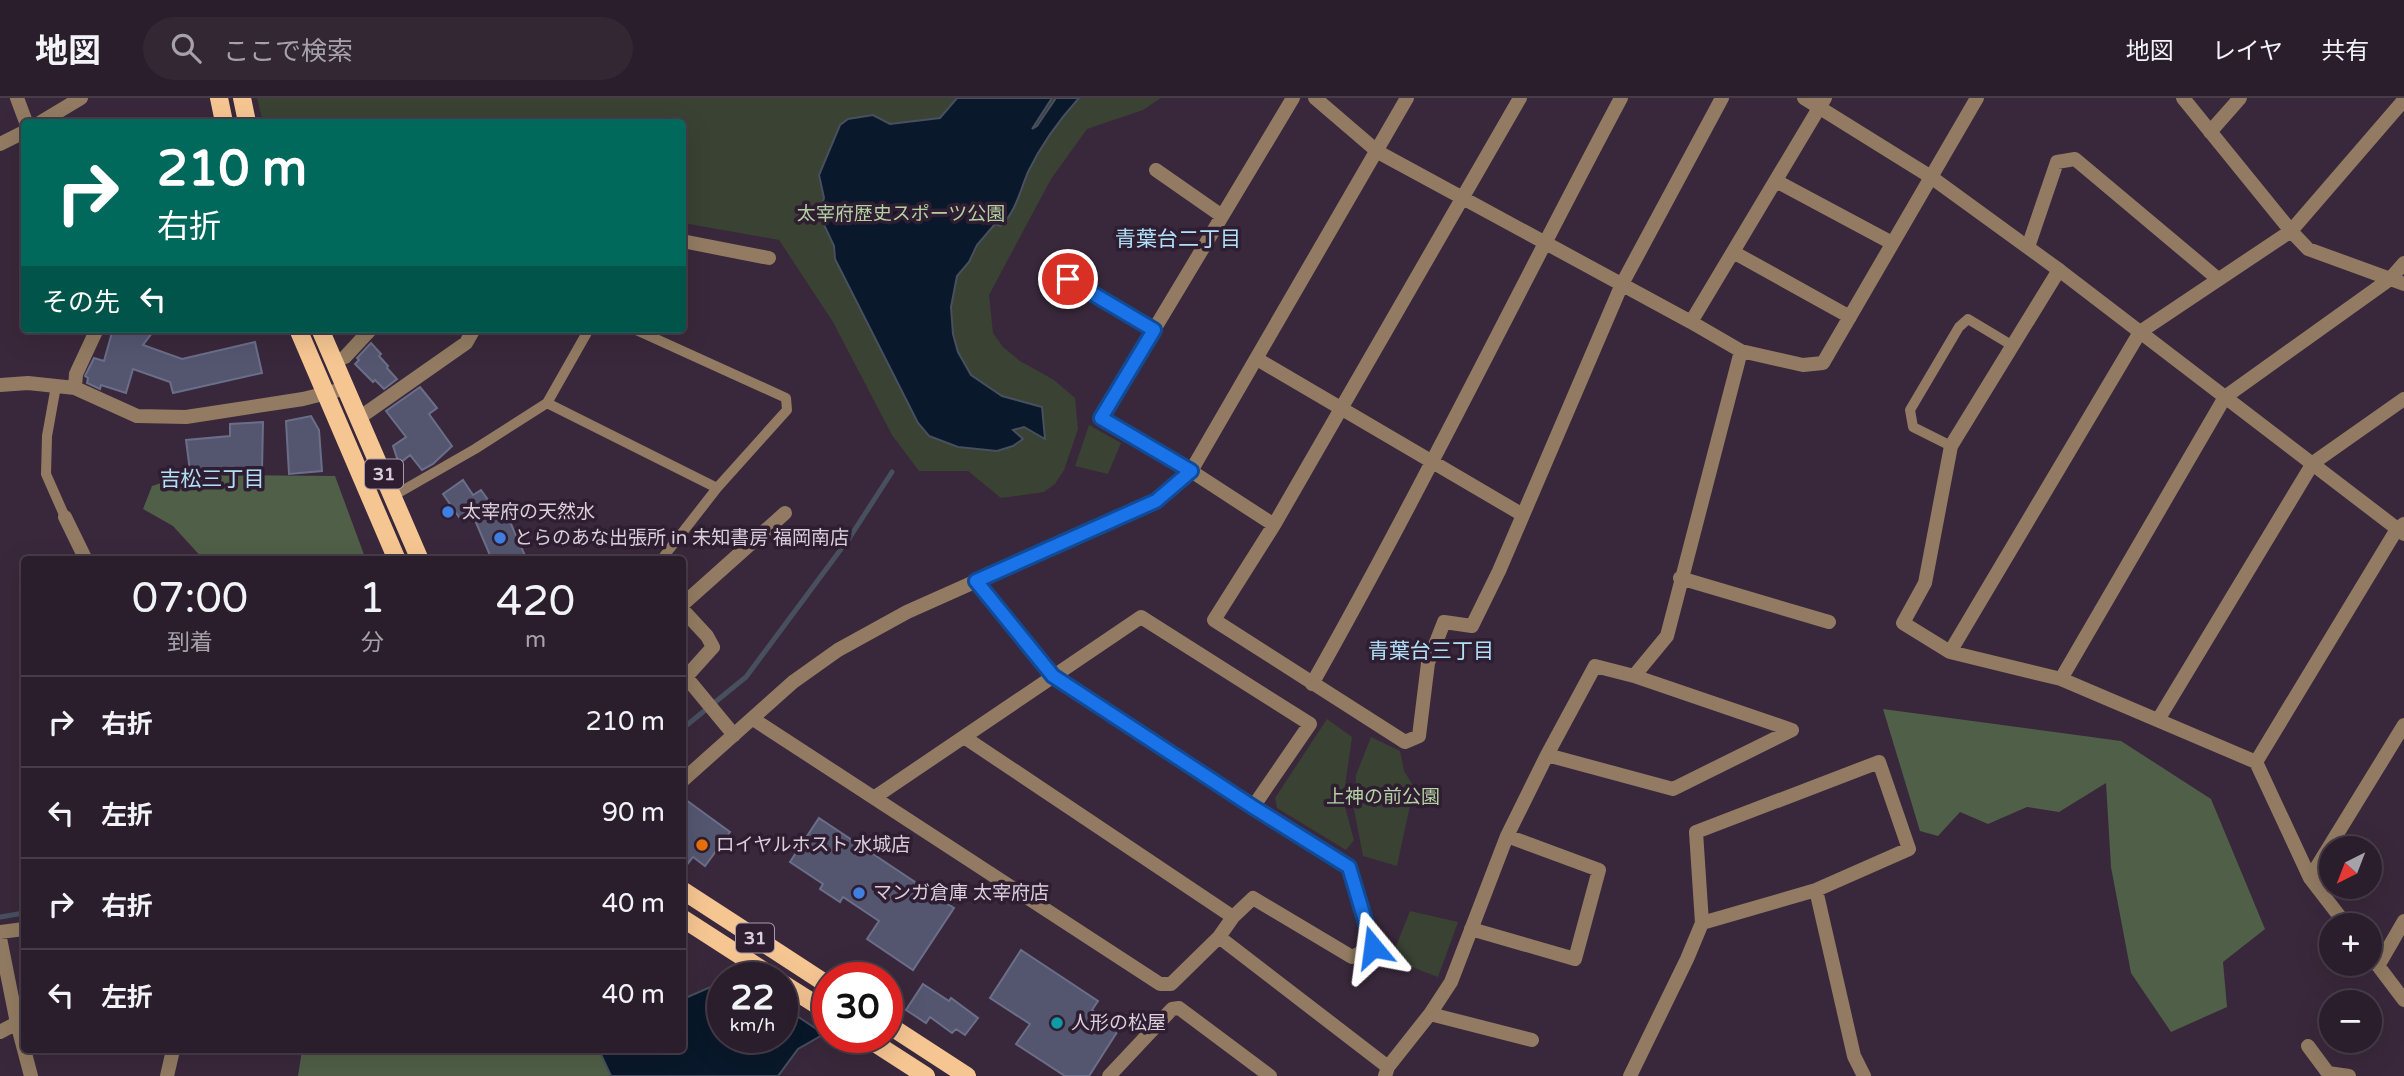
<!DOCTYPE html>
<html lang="ja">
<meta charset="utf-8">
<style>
body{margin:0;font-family:"Varela Round","Noto Sans JP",sans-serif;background:#332734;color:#f1f3f6;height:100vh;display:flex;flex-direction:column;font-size:26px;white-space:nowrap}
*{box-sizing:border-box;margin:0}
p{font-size:23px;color:#a6a2a9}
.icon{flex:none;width:38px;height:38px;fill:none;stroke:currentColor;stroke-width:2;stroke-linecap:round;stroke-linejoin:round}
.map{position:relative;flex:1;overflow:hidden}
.side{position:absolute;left:21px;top:458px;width:665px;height:497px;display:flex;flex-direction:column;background:#2b1e2c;border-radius:7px;box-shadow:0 7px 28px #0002,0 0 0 2px #473c48}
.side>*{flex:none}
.top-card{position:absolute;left:21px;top:21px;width:665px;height:214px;border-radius:7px;box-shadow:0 7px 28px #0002,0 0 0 2px #473c48;background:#00695c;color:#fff;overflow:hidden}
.needle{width:46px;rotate:222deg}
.buttons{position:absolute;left:2319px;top:738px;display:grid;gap:14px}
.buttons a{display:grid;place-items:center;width:63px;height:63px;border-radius:50%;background:#2b1e2c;box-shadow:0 7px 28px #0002,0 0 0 2px #473c48;font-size:35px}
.speed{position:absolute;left:707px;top:864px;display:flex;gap:14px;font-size:35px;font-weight:700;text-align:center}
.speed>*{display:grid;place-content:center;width:91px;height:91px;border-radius:50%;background:#2b1e2c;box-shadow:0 7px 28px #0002,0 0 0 2px #473c48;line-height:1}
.speed small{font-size:18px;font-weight:400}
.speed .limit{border:10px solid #d22;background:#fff;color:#111}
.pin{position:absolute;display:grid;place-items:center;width:60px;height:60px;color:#fff;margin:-30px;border:4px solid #fff;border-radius:50%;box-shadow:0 2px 7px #0007}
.me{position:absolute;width:77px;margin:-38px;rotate:344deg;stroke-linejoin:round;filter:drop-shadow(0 0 5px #0008)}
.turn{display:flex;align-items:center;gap:24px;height:147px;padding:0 21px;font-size:32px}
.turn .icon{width:91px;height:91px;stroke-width:2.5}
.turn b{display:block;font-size:49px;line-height:60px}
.then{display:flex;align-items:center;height:66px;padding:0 21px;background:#0003;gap:14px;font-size:26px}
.eta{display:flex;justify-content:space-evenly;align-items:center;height:119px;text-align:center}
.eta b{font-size:42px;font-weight:600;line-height:49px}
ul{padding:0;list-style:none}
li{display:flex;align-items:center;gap:21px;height:91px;padding:0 21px;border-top:2px solid #473c48}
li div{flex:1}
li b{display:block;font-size:26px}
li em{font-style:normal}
header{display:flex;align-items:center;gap:42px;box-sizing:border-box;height:98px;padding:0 35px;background:#2b1e2c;border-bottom:2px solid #473c48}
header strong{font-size:33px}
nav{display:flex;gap:38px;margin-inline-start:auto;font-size:24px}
.search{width:490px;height:63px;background:#332734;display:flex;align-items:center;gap:18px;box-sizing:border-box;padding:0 24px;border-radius:38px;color:#a6a2a9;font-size:26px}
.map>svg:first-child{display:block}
.green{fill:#394233}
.forest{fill:#505f47}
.water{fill:#09182a;stroke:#484f5f;stroke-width:2}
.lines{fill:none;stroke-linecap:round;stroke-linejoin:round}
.stream{stroke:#484f5f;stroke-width:5}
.building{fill:#545670;stroke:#6b6e89;stroke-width:2}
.service{stroke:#927b62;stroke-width:10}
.minor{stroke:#927b62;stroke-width:14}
.tertiary{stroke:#927b62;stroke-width:14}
.primary{stroke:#f6c692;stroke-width:18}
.route-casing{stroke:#114b97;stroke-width:18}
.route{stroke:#1a73e8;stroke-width:12}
.shop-dot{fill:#3f7fe0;stroke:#2f1e31;stroke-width:2.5}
.food-dot{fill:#e8710a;stroke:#2f1e31;stroke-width:2.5}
.culture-dot{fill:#0f9aa8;stroke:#2f1e31;stroke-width:2.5}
.labels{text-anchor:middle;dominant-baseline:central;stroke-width:7;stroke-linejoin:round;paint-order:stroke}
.shield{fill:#2f1e31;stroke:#a799a8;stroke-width:2}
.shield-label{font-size:18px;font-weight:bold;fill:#dacedb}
.park-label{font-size:19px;fill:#b3d1a2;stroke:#2f1e31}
.poi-label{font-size:19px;fill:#dacedb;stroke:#2f1e31;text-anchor:start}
.neighbourhood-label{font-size:21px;fill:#afe0f8;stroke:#2f1e31}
</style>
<header>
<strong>地図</strong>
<div class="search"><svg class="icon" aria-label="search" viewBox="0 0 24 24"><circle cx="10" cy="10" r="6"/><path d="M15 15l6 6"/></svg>ここで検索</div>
<nav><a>地図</a><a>レイヤ</a><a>共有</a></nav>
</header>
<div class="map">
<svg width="2404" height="978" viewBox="0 0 2404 978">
<rect width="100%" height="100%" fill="#39283b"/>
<path class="green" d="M257,0H1161L1143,12L1087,31L1051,81L989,197L993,235L1003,249L1020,263L1054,282L1075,300L1078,331L1064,372L1055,386L1044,394L1001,400L968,373H919L892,337L833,224L779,142L683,125L682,24H263Z
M1089,327L1121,345L1108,376L1075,368Z
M1327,621L1352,639L1343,702L1354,742L1346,752L1277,710L1275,700Z
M1371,639L1400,653L1404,673L1414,689L1397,768L1363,758L1354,711L1356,677Z
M1410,813L1458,824L1438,879L1391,861Z"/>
<path class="forest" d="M208,377L335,378L366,462H204L173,428L143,411L152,388L176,380Z
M1883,611L2121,643L2211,701L2265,831L2223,864L2227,909L2171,934L2131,875L2111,769L2106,685L2059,714L2027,709L1988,726L1960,714L1938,738L1920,733Z
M302,952H599L611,978H298Z"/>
<path class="water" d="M957,0H1052L1032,31L1037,28L1056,0H1079C1059,22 1041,47 1028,74C1020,93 1016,113 1001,128L995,126L977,147L969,164L957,178L951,209L953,236L958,254L971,277L1002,298L1042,309L1045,341L1024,329L1013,332L1023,341L1013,348L997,353L958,349L929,338L918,325L835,161L834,148L819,116L824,100L819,77L840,27L848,21L873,17L890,26L940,20Z
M722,884L723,940H782V908L824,936L798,951L778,978H611L599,952H682L683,901Z"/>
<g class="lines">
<path class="stream" d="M682,631L746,579L850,439L892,374
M0,819L24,815"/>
</g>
<path class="building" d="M113,231H155L143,247L182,261L255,244L262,275L173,295L170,284L133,271L126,295L101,287L100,291L87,285L88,280L85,278L94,260L104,263Z
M371,245L381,256L379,258L388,268L387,270L397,281L384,291L375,282L373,284L355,266L359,262L357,260Z
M420,289L437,310L429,316L452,348L433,366L422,372L410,357L399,366L393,348L406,339L386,313Z
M311,318L319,332L322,373L289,376L286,323Z
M263,324L262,373L233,372V369L190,373L186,342L230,338V326Z
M463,382L473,397L481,392L501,420L507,417L527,462H492L472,415L461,422L443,396Z
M682,699L730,734L705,768L693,759L682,773Z
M819,720L954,810L913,872L867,841L879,823L843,799L840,804L820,791L823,786L790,764Z
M1021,852L1098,903L1092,912L1119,931L1089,978H1065L1016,946L1030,926L990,900Z
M923,886L949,903L951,900L978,920L965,937L956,931L952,935L930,919L926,925L906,912Z"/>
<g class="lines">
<path class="service" d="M634,231L786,300L787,312L717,390L661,462
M56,288L47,338L46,376L65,419
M547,305L717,390
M1951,348L1913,329L1910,312L1959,229L1968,221L2013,248
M393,398L475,351L547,305L589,231"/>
<path class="minor" d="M17,0L26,24
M1520,0L1274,427L1214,522L1405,644L1419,638L1428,565L1444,524L1472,528L1499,473L1622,186L1722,0
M2183,0L2291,133L2308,151L2404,186
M41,24L81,0
M2210,34L2240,0
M0,46L24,34
M1378,54L1691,224L1741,253L1803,267L1823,265L1977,0
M1156,72L1222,118
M1776,83L1892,145
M682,143L769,160
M2028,149L2057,64L2075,61L2218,181
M1733,154L1850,219
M2059,172L1951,348L1925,485L1903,525L1950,554L2061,581L2256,664L2310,780L2347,828
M1068,181L1154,232
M1691,224L1825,0
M1257,261L1523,417
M334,264L345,259L371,231
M0,287L28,285L75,290L137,318L186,319L303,301L347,290
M75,290L76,276L97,231
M359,320L466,245L474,231
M65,419L86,462
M1274,427L1191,373L1101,320L1293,0
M1680,480L1829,524
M682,507L785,415
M682,511L707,538L713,549L686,579L734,637
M1950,554L2140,234L2291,133L2404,2
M2061,581L2225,299L2390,181L2404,165
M1312,586C1421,393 1517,195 1621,0
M753,621L1160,886H1171L1219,839L1233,819L1253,800L1352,859L1372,849L1349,769L1053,578L976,483
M2158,622L2313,365L2404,301
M964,639L1233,819
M1547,657L1673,691L1792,632L1634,578
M2256,664L2397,431L2404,426
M875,699L1141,519L1310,626L1253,709
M2310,780L2404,627
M1816,792L1854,958L1864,978
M1471,831L1575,861L1599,772L1507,738
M0,834L24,831
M1219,839L1388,969
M0,840L17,925L31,978
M2370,857L2404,902
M2378,868L2404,823
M1430,916L1532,942
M0,934L17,925
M2308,948L2328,975L2349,978
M167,978L173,952
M1109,978L1172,911L1179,910L1270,978
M1385,978L1388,969L1430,916L1451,884L1507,738L1547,657L1595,568L1634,578L1667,538L1741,253
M1630,978L1687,861L1702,825L1696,734L1879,664L1909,751L1816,792L1702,825"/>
<path class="tertiary" d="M1315,0L1378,54
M1804,0L1931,79L2059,172L2404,436
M682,683L793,584L838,552L907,514L1156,403L1191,373L1407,0"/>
<path class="primary" d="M219,0L224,24
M242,0L247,24
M298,231L397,462
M320,231L420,462
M682,792L828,887
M682,820L775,880
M782,885L828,914
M887,926L967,978
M867,940L926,978"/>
</g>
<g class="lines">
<defs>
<path id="route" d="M1068,181L1154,232L1101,320L1191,373L1156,403L976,483L1053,578L1253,709L1349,769L1373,849"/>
</defs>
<use href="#route" class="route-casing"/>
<use href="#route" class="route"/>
</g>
<g class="shop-dot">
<circle cx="448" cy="414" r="7"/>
<circle cx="500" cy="440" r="7"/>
<circle cx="859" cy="795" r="7"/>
</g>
<circle class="food-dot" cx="702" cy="747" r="7"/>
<circle class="culture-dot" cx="1057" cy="925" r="7"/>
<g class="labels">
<g class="shield">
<rect x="365" y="361.5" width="38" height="29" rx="5"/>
<rect x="736" y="825.5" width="38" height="29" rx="5"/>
</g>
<g class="shield-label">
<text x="384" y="376">31</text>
<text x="755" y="840">31</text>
</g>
<g class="park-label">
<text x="901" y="116">太宰府歴史スポーツ公園</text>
<text x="1383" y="699">上神の前公園</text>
</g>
<g class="poi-label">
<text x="462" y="414">太宰府の天然水</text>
<text x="514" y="440">とらのあな出張所 in 未知書房 福岡南店</text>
<text x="716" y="747">ロイヤルホスト 水城店</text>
<text x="873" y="795">マンガ倉庫 太宰府店</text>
<text x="1071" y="925">人形の松屋</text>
</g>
<g class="neighbourhood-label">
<text x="1178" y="141">青葉台二丁目</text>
<text x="212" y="381">吉松三丁目</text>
<text x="1431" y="553">青葉台三丁目</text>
</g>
</g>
</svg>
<div class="buttons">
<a><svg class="needle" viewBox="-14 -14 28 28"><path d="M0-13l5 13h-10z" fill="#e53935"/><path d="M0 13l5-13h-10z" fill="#a6a2a9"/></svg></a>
<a>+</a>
<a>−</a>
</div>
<div class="speed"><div>22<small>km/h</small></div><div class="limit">30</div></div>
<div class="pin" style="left:1068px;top:181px;background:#d93025"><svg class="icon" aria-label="arrive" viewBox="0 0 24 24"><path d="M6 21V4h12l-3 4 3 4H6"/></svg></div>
<svg class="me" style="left:1373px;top:849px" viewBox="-20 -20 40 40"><path d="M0-17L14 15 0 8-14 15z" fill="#1a73e8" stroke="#fff" stroke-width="4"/></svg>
<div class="top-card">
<div class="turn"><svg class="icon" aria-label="right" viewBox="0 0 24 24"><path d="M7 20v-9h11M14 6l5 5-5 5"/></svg><div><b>210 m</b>右折</div></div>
<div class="then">その先<svg class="icon" aria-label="left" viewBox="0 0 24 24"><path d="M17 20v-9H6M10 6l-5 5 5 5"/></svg></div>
</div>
<section class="side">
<div class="eta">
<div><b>07:00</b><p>到着</p></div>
<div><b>1</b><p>分</p></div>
<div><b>420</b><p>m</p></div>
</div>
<ul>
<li><svg class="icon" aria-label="right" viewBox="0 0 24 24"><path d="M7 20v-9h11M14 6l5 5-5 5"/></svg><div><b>右折</b></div><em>210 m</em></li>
<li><svg class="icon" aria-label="left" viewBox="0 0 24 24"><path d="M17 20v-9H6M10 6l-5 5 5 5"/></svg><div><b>左折</b></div><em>90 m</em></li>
<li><svg class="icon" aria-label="right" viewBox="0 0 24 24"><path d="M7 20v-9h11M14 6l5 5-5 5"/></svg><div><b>右折</b></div><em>40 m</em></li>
<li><svg class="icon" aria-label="left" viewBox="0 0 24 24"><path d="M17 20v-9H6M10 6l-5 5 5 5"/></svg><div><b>左折</b></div><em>40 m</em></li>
</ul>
</section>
</div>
